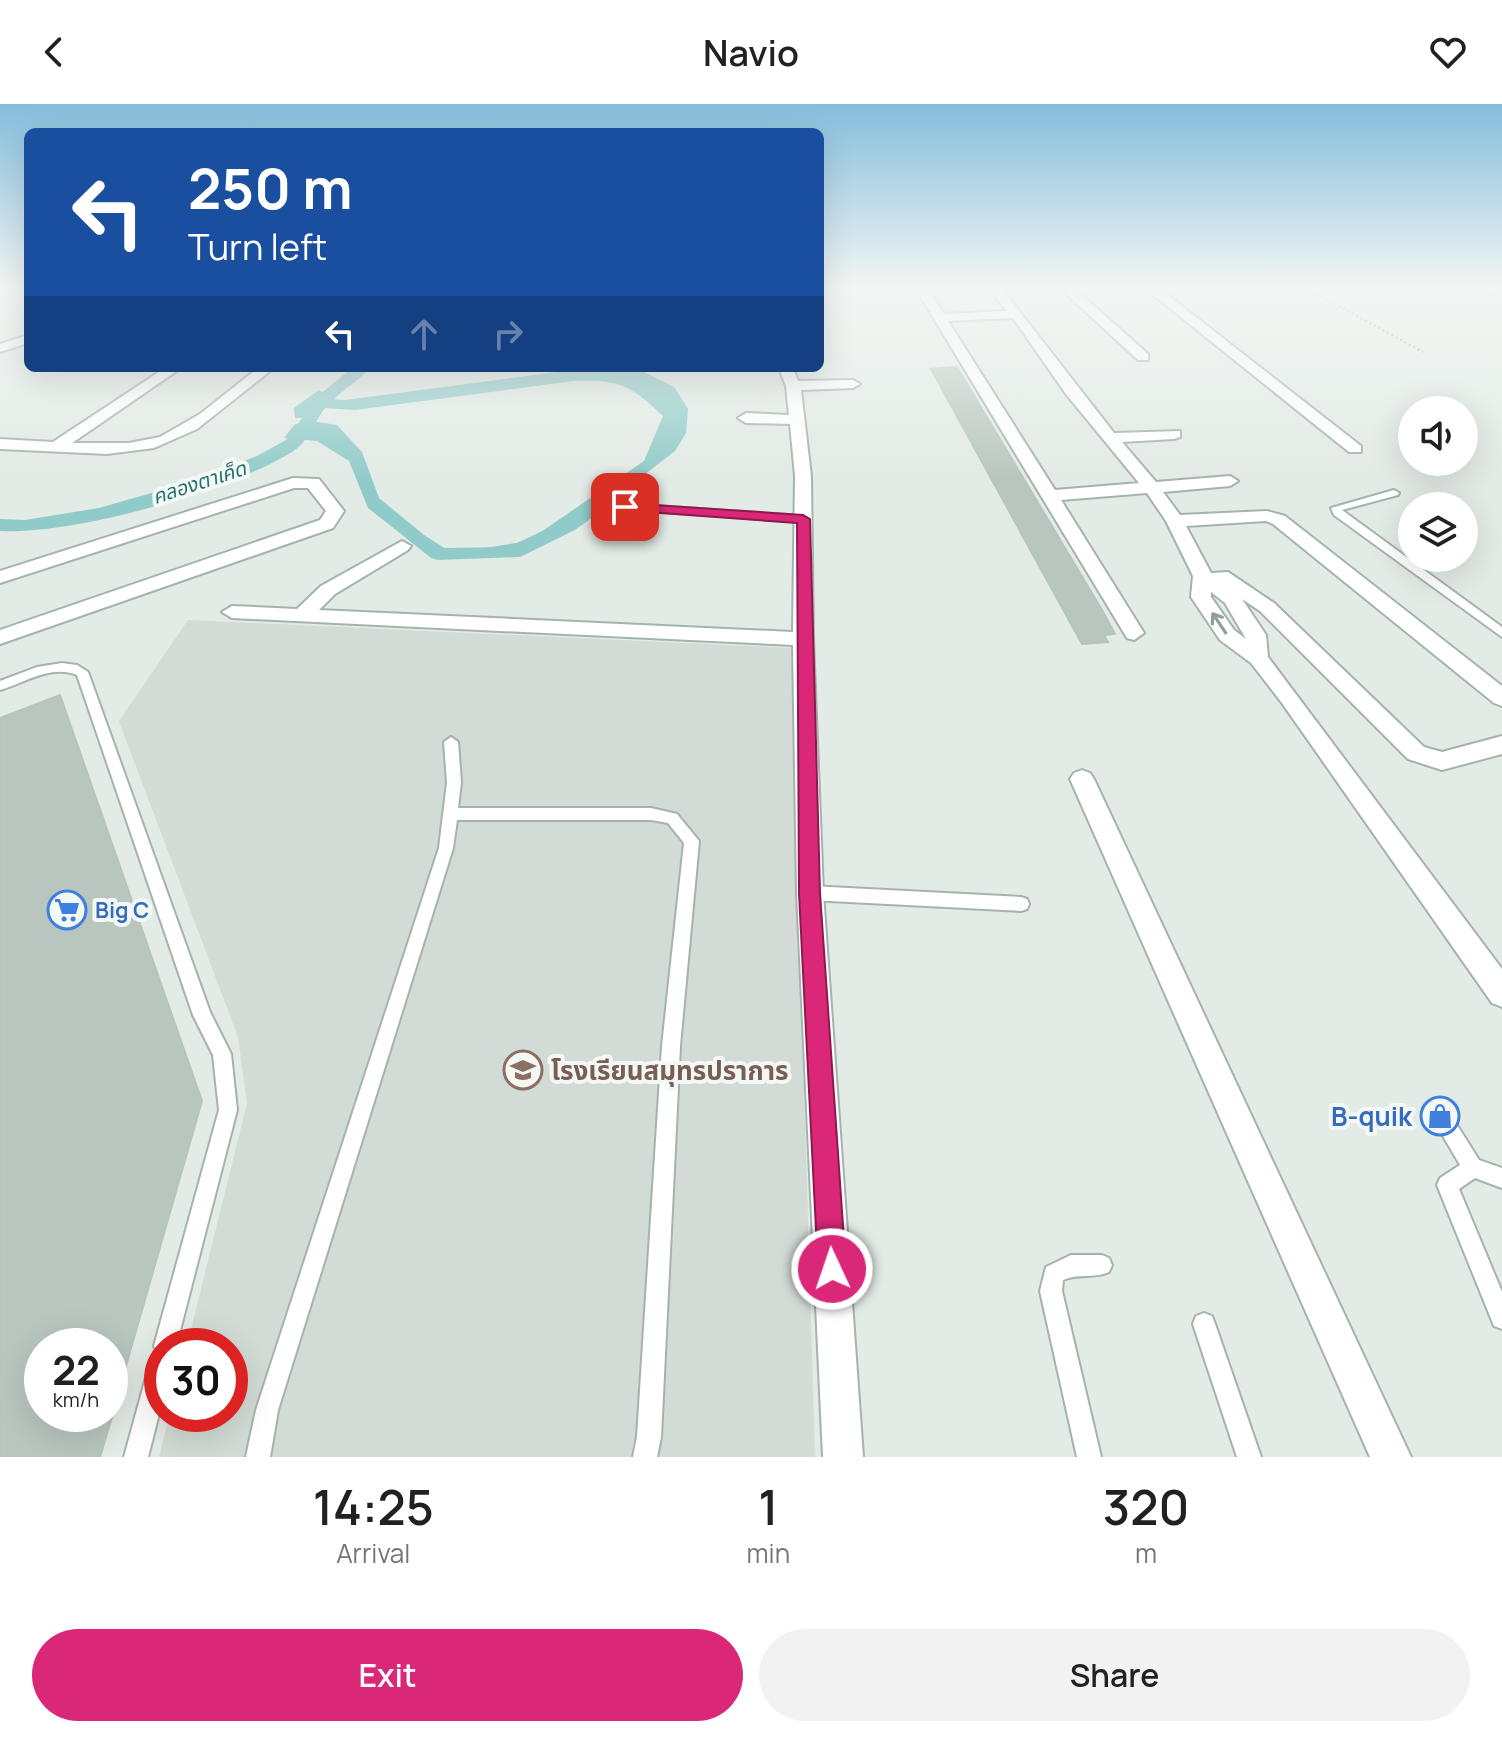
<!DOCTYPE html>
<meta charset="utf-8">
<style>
body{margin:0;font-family:Manrope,"Noto Sans Thai",sans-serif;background:#f2f2f2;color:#202124;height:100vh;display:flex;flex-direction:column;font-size:30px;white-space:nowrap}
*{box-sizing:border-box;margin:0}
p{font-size:26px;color:#757577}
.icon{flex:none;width:44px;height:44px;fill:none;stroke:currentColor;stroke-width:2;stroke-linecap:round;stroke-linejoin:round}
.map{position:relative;height:1353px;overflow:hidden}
.details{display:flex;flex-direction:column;background:#fff;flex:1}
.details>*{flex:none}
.top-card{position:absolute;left:24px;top:24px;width:800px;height:244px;border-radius:12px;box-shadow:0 8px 32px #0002;background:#1a4fa0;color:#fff;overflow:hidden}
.controls{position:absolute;left:1398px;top:292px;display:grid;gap:16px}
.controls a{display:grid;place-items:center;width:80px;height:80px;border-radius:50%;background:#fff;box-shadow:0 8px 32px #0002;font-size:40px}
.speed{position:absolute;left:24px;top:1224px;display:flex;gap:16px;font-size:40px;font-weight:700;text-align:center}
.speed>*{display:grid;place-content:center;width:104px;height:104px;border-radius:50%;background:#fff;box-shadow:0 8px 32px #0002;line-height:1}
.speed small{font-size:20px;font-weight:400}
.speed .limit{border:12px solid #d22;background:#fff;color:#111}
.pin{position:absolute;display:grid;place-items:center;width:68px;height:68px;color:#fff;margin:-34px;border-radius:16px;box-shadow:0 4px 12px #0006}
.me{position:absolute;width:88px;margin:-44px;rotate:357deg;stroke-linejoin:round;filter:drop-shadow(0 0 6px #0008)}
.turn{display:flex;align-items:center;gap:28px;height:168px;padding:0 32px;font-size:36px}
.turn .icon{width:104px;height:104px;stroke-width:2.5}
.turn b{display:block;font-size:56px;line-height:68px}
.lanes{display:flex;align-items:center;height:76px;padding:0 32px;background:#0003;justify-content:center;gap:40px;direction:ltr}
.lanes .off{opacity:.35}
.eta{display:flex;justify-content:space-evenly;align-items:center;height:136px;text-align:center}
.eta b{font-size:48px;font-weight:600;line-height:56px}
.primary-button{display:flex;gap:16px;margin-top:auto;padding:16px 32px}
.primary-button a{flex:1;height:92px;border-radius:48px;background:#db2777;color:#fff;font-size:32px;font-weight:600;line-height:92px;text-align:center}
.primary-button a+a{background:#f2f2f2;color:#202124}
header{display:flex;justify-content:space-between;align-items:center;height:104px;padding:0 32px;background:#fff;font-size:36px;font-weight:600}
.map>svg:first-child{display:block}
.built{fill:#d2dbd5}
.water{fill:#91cbc9}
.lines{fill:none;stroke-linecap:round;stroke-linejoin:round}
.canal{fill:#91cbc9;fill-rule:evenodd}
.building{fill:#b9c6bf;stroke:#b6c4bc;stroke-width:2}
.lane-casing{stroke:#a6b3ac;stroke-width:4}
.street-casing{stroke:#a6b3ac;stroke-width:4}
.path{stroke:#87ac9a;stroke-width:2;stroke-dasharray:2 3;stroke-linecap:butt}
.lane{fill:#fff;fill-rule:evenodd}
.street{fill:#fff;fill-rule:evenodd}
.oneway{stroke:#929d98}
.route{fill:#db2777;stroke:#8e194d;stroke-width:2}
.labels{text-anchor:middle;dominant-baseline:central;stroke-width:8;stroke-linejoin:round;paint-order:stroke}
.far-water-label{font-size:20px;font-style:italic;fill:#257170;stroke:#f3f8f5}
.shop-label{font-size:22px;font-weight:bold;fill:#366cbe;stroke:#f3f8f5;text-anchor:start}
.near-education-label{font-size:26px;font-weight:bold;fill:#785e54;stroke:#f3f8f5;text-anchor:start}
.near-shop-label{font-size:26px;font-weight:bold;fill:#366cbe;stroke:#f3f8f5;text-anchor:end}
</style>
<header><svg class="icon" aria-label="back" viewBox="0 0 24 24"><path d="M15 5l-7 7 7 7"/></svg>Navio<svg class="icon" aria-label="heart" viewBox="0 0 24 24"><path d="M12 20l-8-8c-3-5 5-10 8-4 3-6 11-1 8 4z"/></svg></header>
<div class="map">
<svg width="1502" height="1353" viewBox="0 0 1502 1353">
<rect width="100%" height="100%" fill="#e3ebe6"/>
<path class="built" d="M188,516L791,544L815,1353H159L170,1310H230V1242H187L247,999L238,933L119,617Z"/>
<path class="water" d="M615,264L642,267L674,283L688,305L686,329L675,347L601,404L508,449L438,450L415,441L368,404L349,357L317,337L284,334L295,320L318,318L337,321L362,348L379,394L424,431L446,445L485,444L528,437L644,357L663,312C629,280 620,276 573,277L355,306L324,304L316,313L295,314L294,304L319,286L332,295L345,296L564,267Z"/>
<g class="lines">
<path class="canal" d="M352,264H370C355,281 334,290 321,310C312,323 306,340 292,348C229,387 74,431 0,427V415L25,416L99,404L183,380L257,352L286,336L319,291Z
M601,392L610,398L608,402L575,426L520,453L438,456L431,454L406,434L416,428L443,444L509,443L561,418Z"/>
</g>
<path class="building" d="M957,263L1102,506L1115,530L1104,531L1108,538L1082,540L931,265Z
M60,591L202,997L115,1300L110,1299V1242H42V1310H113L100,1353H0V614Z"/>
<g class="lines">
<defs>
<path id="lane" d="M1474,185H1484L1491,189L1487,191Z
M1394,386L1399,389L1398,391L1342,406L1502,523V533L1334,411L1331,404Z
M625,400L803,412L808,415L803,418L621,405L620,403Z
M62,559L77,561L88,568L210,908L231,950L237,1006L176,1242H162V1298L148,1353H124L151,1255L156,1246L154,1242L219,1006L213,951L193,911L77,571C51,560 24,579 0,586V577L37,563Z
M451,633L458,638L461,678L458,704H651L677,710L699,737L680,942L661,1333L657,1353H633L637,1333L662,942L684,739L668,719L651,716H457L453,744L278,1306L270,1353H246L256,1306L439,744L447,678L444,638Z
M810,782L1021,793L1027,795L1029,800L1027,805L1021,807L810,796L804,794L802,789L804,784Z
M1445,1011L1452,1013L1479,1056L1502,1064V1084L1475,1074L1459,1085L1502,1188V1225L1494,1222L1437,1081L1440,1074L1460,1061L1436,1020L1438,1013Z
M1071,1151H1102L1109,1154L1112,1161L1109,1168C1094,1175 1078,1169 1063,1176L1062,1187L1101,1353H1077L1040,1187L1046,1163Z
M1204,1209L1212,1212L1215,1220L1261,1353H1237L1193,1220L1196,1212Z"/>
<path id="street" d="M916,185H928L944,210L1007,207L989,185H1002L1114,329L1180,327V333L1174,335L1122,338L1156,378L1230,372L1238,377L1230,382L1163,388L1180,411L1267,407L1285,412L1502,582V602L1494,599L1273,420L1266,417L1186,422L1211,469L1228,468L1274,499L1424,643L1442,648L1502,632V650L1442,666L1408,655L1260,507L1242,495L1266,531L1268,553L1502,865V903L1492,899L1282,599L1251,559L1220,536L1191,493L1193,472L1166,417L1147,389L1061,396L1144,529L1134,536L1127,534ZM1013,214L1066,290L1139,379L1055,386L948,217ZM1211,488L1225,499L1246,535L1234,526L1211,493Z
M1061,185H1075L1148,250V256H1138Z
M1146,185H1160L1361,342V348H1349Z
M28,231V239L0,248V240Z
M165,264H181L72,339H129L160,333L200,310L258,264H274L197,325L154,344L107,350L0,345V335L53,338Z
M779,264H793L798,277L853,276L860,280L853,284L801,286L811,372L813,535L823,789L863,1353H823L797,789L793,541L232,514L222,508L232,502L297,505L321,482L402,437L411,442L408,446L335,490L319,506L793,528L795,372L790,320L746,319L738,314L746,309L789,311L786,282Z
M293,374L319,375L344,407L333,424L0,540V526L320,416L326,407L308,384H294L0,479V467Z
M1082,666L1090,669L1094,675L1411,1353H1370L1070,675L1074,669Z"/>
</defs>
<use href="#lane" class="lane-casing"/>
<use href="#street" class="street-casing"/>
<path class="path" d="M1308,185L1423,248"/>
<use href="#lane" class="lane"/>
<use href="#street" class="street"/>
</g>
<defs><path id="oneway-shaft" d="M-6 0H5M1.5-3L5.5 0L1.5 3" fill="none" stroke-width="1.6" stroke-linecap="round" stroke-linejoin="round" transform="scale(2)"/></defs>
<use class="oneway" href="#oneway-shaft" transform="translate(1219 519) rotate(-124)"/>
<linearGradient id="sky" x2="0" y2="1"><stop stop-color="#85bddc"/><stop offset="0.49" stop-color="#f2f6f4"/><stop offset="1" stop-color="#f2f6f4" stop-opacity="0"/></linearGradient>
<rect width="1502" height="375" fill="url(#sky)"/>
<path class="route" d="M625,399L803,411L810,415L820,789L846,1165L842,1174L832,1178L822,1174L818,1165L799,789L797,419L620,406L618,403Z"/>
<defs>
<symbol id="supermarket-ring" viewBox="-11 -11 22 22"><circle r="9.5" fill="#f3f8f5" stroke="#3f7fe0" stroke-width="1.5"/><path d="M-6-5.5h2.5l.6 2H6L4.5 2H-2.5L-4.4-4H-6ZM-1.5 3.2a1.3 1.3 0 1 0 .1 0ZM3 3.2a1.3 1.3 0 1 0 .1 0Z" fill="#3f7fe0"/></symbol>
<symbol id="school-ring" viewBox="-11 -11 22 22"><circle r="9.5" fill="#f3f8f5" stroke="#8d6e63" stroke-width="1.5"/><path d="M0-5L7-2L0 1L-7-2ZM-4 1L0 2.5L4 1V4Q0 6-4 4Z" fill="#8d6e63"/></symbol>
<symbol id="shop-ring" viewBox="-11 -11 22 22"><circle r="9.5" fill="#f3f8f5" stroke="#3f7fe0" stroke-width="1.5"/><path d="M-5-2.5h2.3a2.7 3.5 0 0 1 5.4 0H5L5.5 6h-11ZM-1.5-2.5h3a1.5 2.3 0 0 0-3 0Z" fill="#3f7fe0"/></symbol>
</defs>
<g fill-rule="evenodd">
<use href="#supermarket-ring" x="45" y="784" width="44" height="44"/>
<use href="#school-ring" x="501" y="944" width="44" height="44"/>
<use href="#shop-ring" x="1418" y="990" width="44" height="44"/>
</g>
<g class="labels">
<g class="far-water-label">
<text transform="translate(199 378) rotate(-18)">คลองตาเค็ด</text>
</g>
<g class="shop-label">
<text x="95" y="806">Big C</text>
</g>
<g class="near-education-label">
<text x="551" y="966">โรงเรียนสมุทรปราการ</text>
</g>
<g class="near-shop-label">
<text x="1412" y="1012">B-quik</text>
</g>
</g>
</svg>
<div class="controls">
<a><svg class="icon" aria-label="sound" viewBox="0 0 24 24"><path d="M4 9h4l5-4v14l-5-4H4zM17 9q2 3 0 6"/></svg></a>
<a><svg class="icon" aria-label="layers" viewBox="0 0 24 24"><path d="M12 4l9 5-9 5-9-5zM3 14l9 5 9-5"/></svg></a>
</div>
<div class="speed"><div>22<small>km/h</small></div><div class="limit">30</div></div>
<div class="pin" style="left:625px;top:403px;background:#d93025"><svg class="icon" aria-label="arrive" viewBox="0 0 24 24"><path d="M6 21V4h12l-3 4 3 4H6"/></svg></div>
<svg class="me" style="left:832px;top:1165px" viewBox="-20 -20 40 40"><circle r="17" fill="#db2777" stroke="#fff" stroke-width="3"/><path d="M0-11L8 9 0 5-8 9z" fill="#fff"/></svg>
<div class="top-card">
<div class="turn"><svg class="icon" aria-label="left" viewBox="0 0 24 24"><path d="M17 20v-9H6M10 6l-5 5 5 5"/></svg><div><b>250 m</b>Turn left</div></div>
<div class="lanes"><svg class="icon" aria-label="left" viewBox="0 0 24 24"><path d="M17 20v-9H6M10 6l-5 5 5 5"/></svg><svg class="icon off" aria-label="ahead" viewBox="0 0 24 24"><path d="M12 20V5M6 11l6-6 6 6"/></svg><svg class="icon off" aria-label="right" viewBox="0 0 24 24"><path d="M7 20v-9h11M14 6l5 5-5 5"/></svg></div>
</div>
</div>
<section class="details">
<div class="eta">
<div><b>14:25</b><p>Arrival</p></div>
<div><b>1</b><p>min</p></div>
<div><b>320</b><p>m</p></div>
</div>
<div class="primary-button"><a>Exit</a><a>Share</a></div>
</section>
